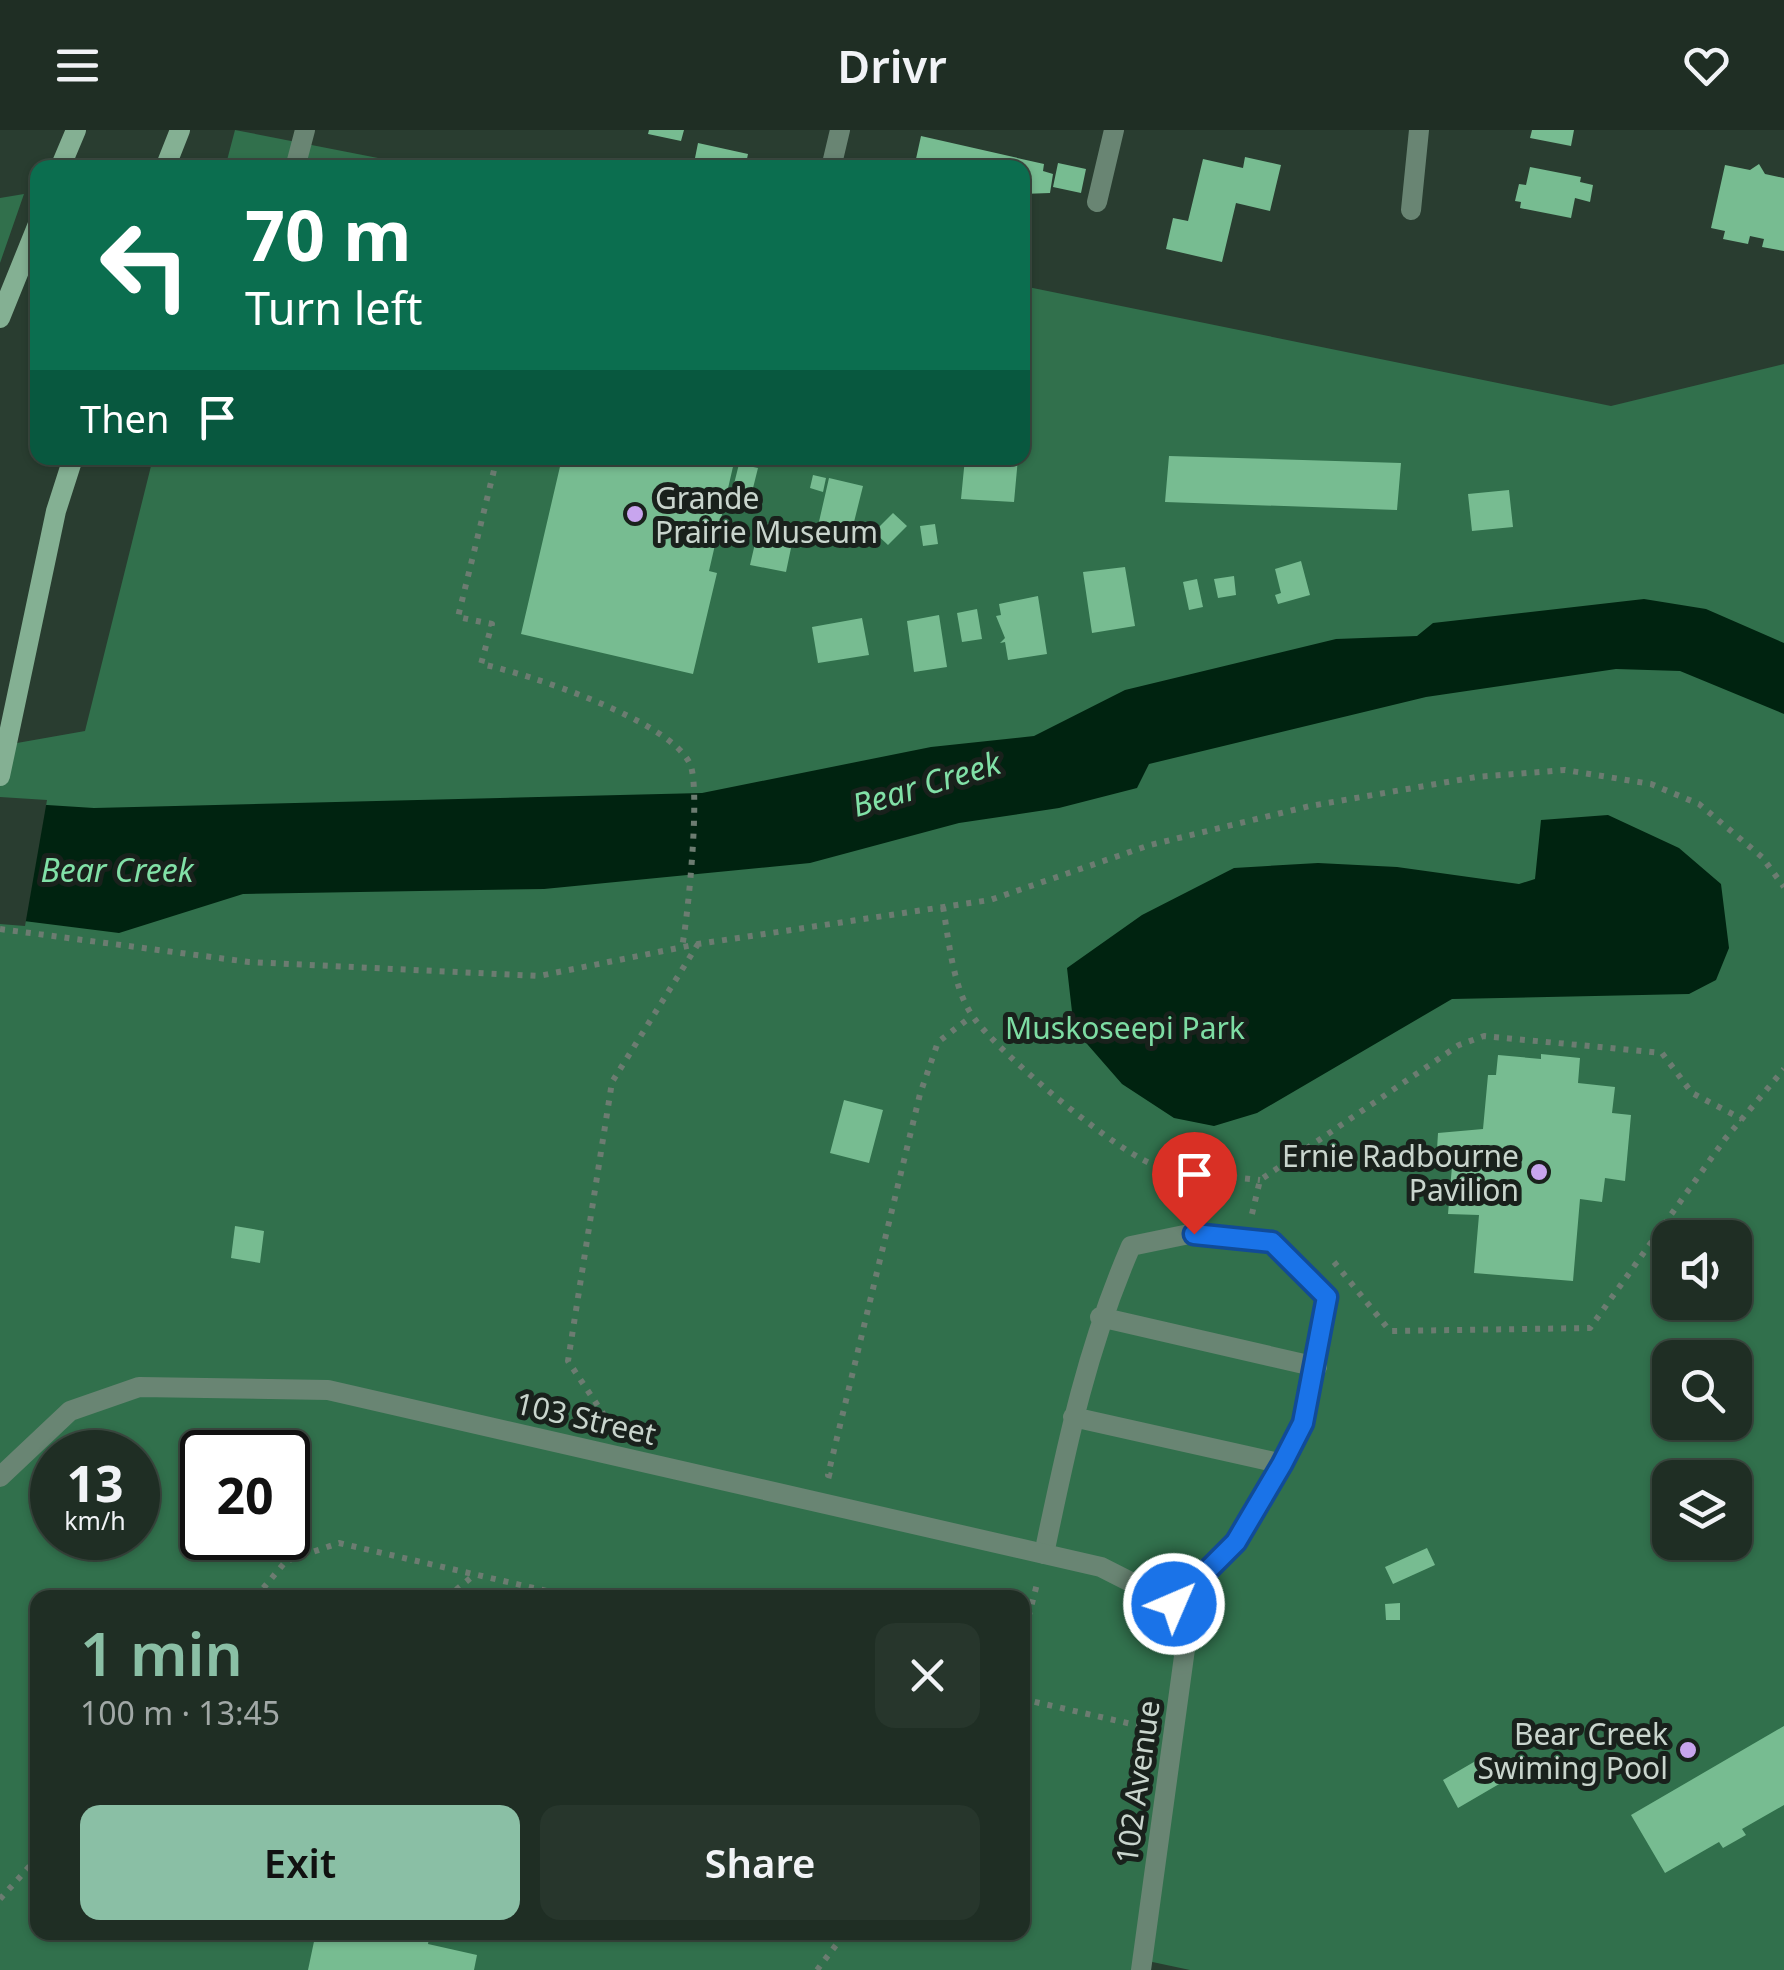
<!DOCTYPE html>
<meta charset="utf-8">
<style>
body{margin:0;font-family:"Noto Sans",sans-serif;background:#27362c;color:#f1f3f6;height:100vh;display:flex;flex-direction:column;font-size:38px;white-space:nowrap}
*{box-sizing:border-box;margin:0}
p{font-size:32px;color:#a1a8a6}
.icon{flex:none;width:55px;height:55px;fill:none;stroke:currentColor;stroke-width:2;stroke-linecap:round;stroke-linejoin:round}
.map{position:relative;flex:1;overflow:hidden}
.side{position:absolute;left:30px;top:1460px;width:1000px;height:350px;display:flex;flex-direction:column;background:#1f2e24;border-radius:20px;box-shadow:0 2px 8px #0004,0 0 0 2px #3c4a41}
.side>*{flex:none}
.hud{position:absolute;left:30px;top:30px;width:1000px;height:305px;border-radius:20px;box-shadow:0 2px 8px #0004,0 0 0 2px #3c4a41;background:#0b6e4f;color:#fff;overflow:hidden}
.controls{position:absolute;left:1652px;top:1090px;display:grid;gap:20px}
.controls a{display:grid;place-items:center;width:100px;height:100px;border-radius:20px;background:#1f2e24;box-shadow:0 2px 8px #0004,0 0 0 2px #3c4a41;font-size:50px}
.speed{position:absolute;left:30px;top:1300px;display:flex;gap:20px;font-size:50px;font-weight:700;text-align:center}
.speed>*{display:grid;place-content:center;width:130px;height:130px;border-radius:50%;background:#1f2e24;box-shadow:0 2px 8px #0004,0 0 0 2px #3c4a41;line-height:1}
.speed small{font-size:25px;font-weight:400}
.speed .limit{border:5px solid #111;border-radius:15px;background:#fff;color:#111}
.pin{position:absolute;display:grid;place-items:center;width:85px;height:85px;color:#fff;margin:-102px -42px;border-radius:50% 50% 50% 0;rotate:-45deg;box-shadow:0 0 10px #0007}
.pin .icon{rotate:45deg}
.me{position:absolute;width:110px;margin:-55px;rotate:45deg;stroke-linejoin:round;filter:drop-shadow(0 0 8px #0008)}
.turn{display:flex;align-items:center;gap:35px;height:210px;padding:0 50px;font-size:45px}
.turn .icon{width:130px;height:130px;stroke-width:2.5}
.turn b{display:block;font-size:70px;line-height:85px}
.then{display:flex;align-items:center;height:95px;padding:0 50px;background:#0003;gap:20px;font-size:38px}
.round{display:grid;place-items:center;flex:none;width:105px;height:105px;border-radius:20px;background:#27362c}
.overview{display:flex;align-items:center;justify-content:space-between;height:170px;padding:0 50px}
h1{font-size:60px;font-weight:600;line-height:75px;color:#8abfa5}
.primary-button{display:flex;gap:20px;margin-top:auto;padding:20px 50px}
.primary-button a{flex:1;height:115px;border-radius:20px;background:#8abfa5;color:#111;font-size:40px;font-weight:600;line-height:115px;text-align:center}
.primary-button a+a{background:#27362c;color:#f1f3f6}
header{display:flex;justify-content:space-between;align-items:center;height:130px;padding:0 50px;background:#1f2e24;font-size:45px;font-weight:600}
.map>svg:first-child{display:block}
.green{fill:#31704c;fill-rule:evenodd}
.water{fill:#002310}
.pier{fill:#293d30}
.building{fill:#77bc91}
.lines{fill:none;stroke-linecap:round;stroke-linejoin:round}
.path{stroke:#6c7c71;stroke-width:6;stroke-dasharray:5 8;stroke-linecap:butt}
.service{stroke:#698573;stroke-width:20}
.minor{stroke:#698573;stroke-width:20}
.secondary{stroke:#84b093;stroke-width:20}
.route-casing{stroke:#114b97;stroke-width:25}
.route{stroke:#1a73e8;stroke-width:18}
.poi-dot{fill:#c8a5ee;stroke:#19211c;stroke-width:4}
.labels{text-anchor:middle;dominant-baseline:central;stroke-width:10;stroke-linejoin:round;paint-order:stroke}
.poi-label{font-size:30px;fill:#c9d5cd;stroke:#19211c;text-anchor:end}
.park-label{font-size:30px;fill:#7ddda3;stroke:#19211c}
.street-label{font-size:30px;fill:#c9d5cd;stroke:#19211c}
.water-label{font-size:32px;font-style:italic;fill:#81e1a7;stroke:#19211c}
</style>
<header><svg class="icon" aria-label="menu" viewBox="0 0 24 24"><path d="M4 6h16M4 12h16M4 18h16"/></svg>Drivr<svg class="icon" aria-label="heart" viewBox="0 0 24 24"><path d="M12 20l-8-8c-3-5 5-10 8-4 3-6 11-1 8 4z"/></svg></header>
<div class="map">
<svg width="1784" height="1840" viewBox="0 0 1784 1840">
<rect width="100%" height="100%" fill="#293d30"/>
<path class="green" d="M235,0L424,37L225,38Z
M24,64L0,133V68Z
M1023,156L1611,276L1784,234V1840H1190L1143,1830L1141,1840H0V616L85,601L153,328H1022ZM1670,1108H1735V1172H1670ZM1670,1228H1735V1292H1670ZM52,1322H138V1408H52ZM202,1322H288V1408H202ZM1670,1348H1735V1412H1670ZM38,1468H1022V1802H38Z"/>
<path class="water" d="M1644,469L1706,479L1784,513V584L1680,541L1616,539L1426,567L1149,634L1137,658L1059,678L959,693L810,733L544,759L243,764L119,803L0,788V672L94,678L702,663L931,617L1034,606L1125,560L1336,509L1417,506L1433,493Z
M1608,685L1679,718L1721,754L1729,818L1716,850L1689,864L1452,869L1257,983L1214,996L1174,988L1122,954L1074,899L1067,838L1142,785L1234,738L1318,733L1397,737L1519,754L1535,749L1541,690Z"/>
<path class="pier" d="M0,667L47,670L25,796L0,794Z"/>
<path class="building" d="M649,0H684L681,11L648,4Z
M1532,0H1574L1571,16L1530,8Z
M921,6L1044,34L1043,41L1053,44L1050,63L1022,64V38H914Z
M698,13L748,24L745,38H693Z
M1245,27L1281,35L1270,81L1236,73L1222,132L1166,119L1173,88L1188,91L1203,29L1243,38Z
M1058,33L1086,39L1081,63L1053,57Z
M1759,34L1765,44L1784,48V121L1762,117L1764,109L1750,106L1748,114L1723,109L1725,101L1711,98L1725,35L1750,40Z
M1530,37L1581,47L1580,52L1593,55L1590,72L1575,68L1571,88L1520,78L1521,72L1515,71L1519,54L1526,55Z
M1169,326L1401,333L1397,380L1165,372Z
M562,328H735L709,441L717,443L693,544L521,504Z
M965,328H1018L1014,372L961,369Z
M739,334L758,338L751,366L732,362Z
M813,345L826,348L823,362L810,358Z
M829,348L863,356L851,404L818,396Z
M1509,360L1513,397L1472,401L1468,364Z
M893,383L907,396L888,415L874,402Z
M760,392L795,399L786,442L750,435Z
M935,394L938,414L923,416L920,396Z
M1301,431L1310,465L1278,474L1275,465L1281,463L1275,439Z
M1125,437L1135,496L1092,503L1083,442Z
M1234,446L1236,465L1218,468L1214,449Z
M1197,449L1203,477L1189,480L1183,452Z
M1038,466L1047,524L1008,530L1005,512L1000,513L1005,508L996,486L1001,485L999,474Z
M977,479L982,509L962,512L957,483Z
M939,485L947,537L914,542L907,491Z
M862,488L869,525L818,533L812,497Z
M1541,924L1580,928L1578,953L1615,957L1612,983L1631,985L1625,1051L1605,1048L1602,1072L1580,1069L1573,1151L1474,1143L1479,1085L1448,1084L1452,1036H1436L1438,1003L1483,999L1488,945H1496L1498,925L1541,929Z
M844,970L883,980L869,1033L830,1023Z
M235,1096L264,1101L260,1133L231,1128Z
M1427,1418L1435,1435L1393,1454L1385,1437Z
M1400,1473V1490H1386L1385,1474Z
M1784,1596V1675L1742,1699L1746,1705L1723,1718L1719,1712L1665,1743L1631,1685Z
M1491,1622L1506,1650L1458,1678L1443,1650Z
M316,1802H430L428,1814L477,1825L474,1840H308Z"/>
<g class="lines">
<path class="path" d="M497,328L458,487L492,494L481,534C529,544 671,591 690,634C701,658 688,787 682,817
M943,777C949,811 953,860 974,888C999,923 1121,1027 1160,1037C1191,1046 1227,1046 1260,1050
M0,799L249,832L539,846L698,814L990,770L1150,715L1310,676L1476,647L1565,640L1651,654L1699,674L1762,727L1784,757
M1252,1084L1260,1050L1459,915L1484,906L1662,923L1692,963L1742,989
M1334,1132L1390,1201L1590,1198L1725,1009L1784,939
M612,1297L568,1231L612,952L698,814
M832,1346L828,1345L920,964L938,912L972,886
M255,1468L286,1431L339,1413L577,1468
M446,1468L473,1446
M1022,1512L1038,1450
M1022,1569L1149,1598
M0,1769L38,1727
M817,1840L846,1802"/>
<path class="service" d="M295,38L305,0
M1097,72L1114,0
M1100,1187L1317,1237
M1073,1287L1283,1334
M1044,1424C1067,1314 1086,1220 1131,1116L1194,1103L1272,1112L1327,1167L1303,1293L1283,1334L1236,1412L1174,1474"/>
<path class="minor" d="M831,38L840,0
M1411,80L1419,0
M0,1347L70,1281L139,1257L328,1260L1101,1437L1174,1474L1185,1519L1141,1840"/>
<path class="secondary" d="M60,38L76,0
M165,38L180,0
M0,188L38,94
M0,646L56,381L73,328"/>
</g>
<g class="lines">
<defs>
<path id="route" d="M1174,1474L1236,1412L1282,1334L1303,1293L1327,1167L1272,1112L1194,1104"/>
</defs>
<use href="#route" class="route-casing"/>
<use href="#route" class="route"/>
</g>
<g class="poi-dot">
<circle cx="635" cy="384" r="10"/>
<circle cx="1539" cy="1042" r="10"/>
<circle cx="1688" cy="1620" r="10"/>
</g>
<g class="labels">
<g class="poi-label">
<text x="655" y="367" text-anchor="start">Grande<tspan x="655" dy="34">Prairie Museum</tspan></text>
<text x="1519" y="1025">Ernie Radbourne<tspan x="1519" dy="34">Pavilion</tspan></text>
<text x="1668" y="1603">Bear Creek<tspan x="1668" dy="34">Swiming Pool</tspan></text>
</g>
<g class="park-label">
<text x="1125" y="897">Muskoseepi Park</text>
</g>
<g class="street-label">
<text transform="translate(586 1288) rotate(13)">103 Street</text>
<text transform="translate(1137 1652) rotate(-82)">102 Avenue</text>
</g>
<g class="water-label">
<text transform="translate(926 653) rotate(-17)">Bear Creek</text>
<text x="117" y="739">Bear Creek</text>
</g>
</g>
</svg>
<div class="controls">
<a><svg class="icon" aria-label="sound" viewBox="0 0 24 24"><path d="M4 9h4l5-4v14l-5-4H4zM17 9q2 3 0 6"/></svg></a>
<a><svg class="icon" aria-label="search" viewBox="0 0 24 24"><circle cx="10" cy="10" r="6"/><path d="M15 15l6 6"/></svg></a>
<a><svg class="icon" aria-label="layers" viewBox="0 0 24 24"><path d="M12 4l9 5-9 5-9-5zM3 14l9 5 9-5"/></svg></a>
</div>
<div class="speed"><div>13<small>km/h</small></div><div class="limit">20</div></div>
<div class="pin" style="left:1194px;top:1104px;background:#d93025"><svg class="icon" aria-label="arrive" viewBox="0 0 24 24"><path d="M6 21V4h12l-3 4 3 4H6"/></svg></div>
<svg class="me" style="left:1174px;top:1474px" viewBox="-20 -20 40 40"><circle r="17" fill="#1a73e8" stroke="#fff" stroke-width="3"/><path d="M0-11L8 9 0 5-8 9z" fill="#fff"/></svg>
<div class="hud">
<div class="turn"><svg class="icon" aria-label="left" viewBox="0 0 24 24"><path d="M17 20v-9H6M10 6l-5 5 5 5"/></svg><div><b>70 m</b>Turn left</div></div>
<div class="then">Then<svg class="icon" aria-label="arrive" viewBox="0 0 24 24"><path d="M6 21V4h12l-3 4 3 4H6"/></svg></div>
</div>
<section class="side">
<div class="overview"><div><h1>1 min</h1><p>100 m · 13:45</p></div><a class="round"><svg class="icon" aria-label="close" viewBox="0 0 24 24"><path d="M6 6l12 12M18 6L6 18"/></svg></a></div>
<div class="primary-button"><a>Exit</a><a>Share</a></div>
</section>
</div>
